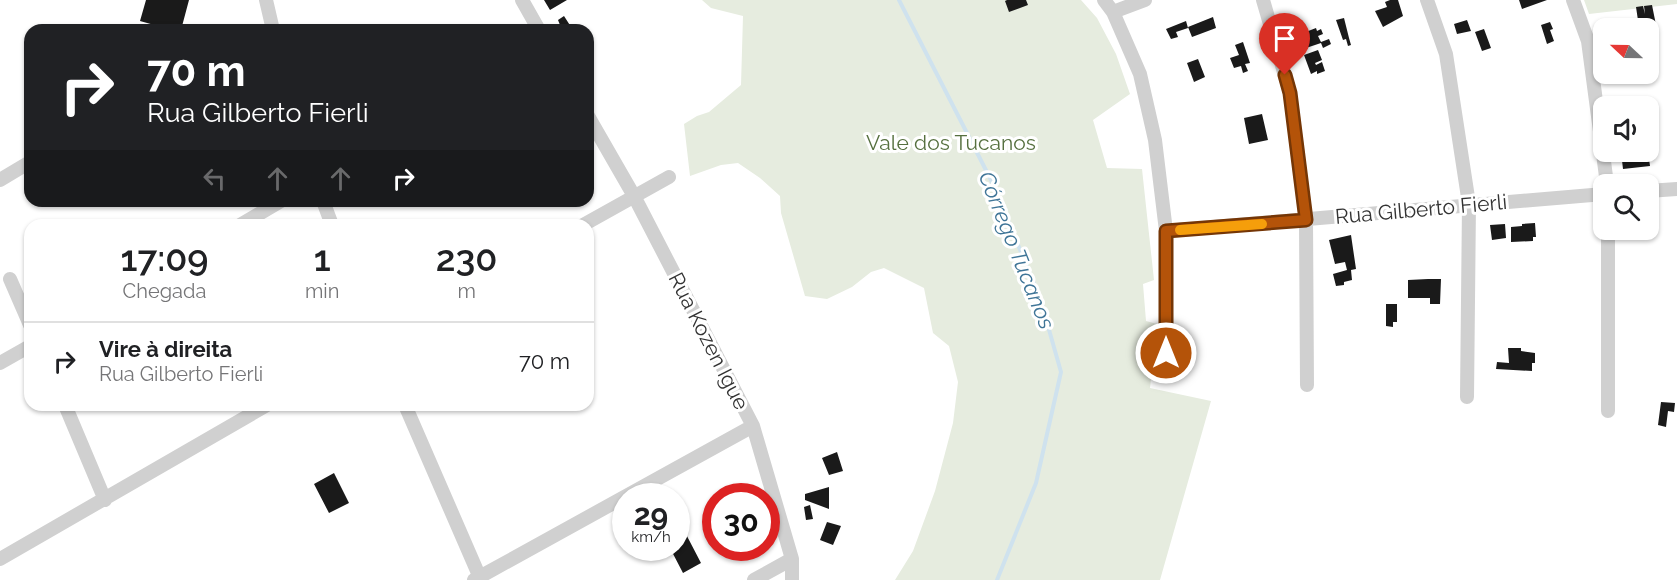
<!DOCTYPE html>
<html lang="pt">
<meta charset="utf-8">
<style>
body{margin:0;font-family:Raleway,sans-serif;background:#f6f6f6;color:#202124;height:100vh;display:flex;flex-direction:column;font-size:22px;white-space:nowrap}
*{box-sizing:border-box;margin:0}
p{font-size:20px;color:#757577}
.icon{flex:none;width:33px;height:33px;fill:none;stroke:currentColor;stroke-width:2;stroke-linecap:round;stroke-linejoin:round}
.map{position:relative;flex:1;overflow:hidden}
.details{position:absolute;left:24px;top:219px;width:570px;height:192px;display:flex;flex-direction:column;background:#fff;border-radius:18px;box-shadow:0 2px 4px #0004}
.details>*{flex:none}
.banner{position:absolute;left:24px;top:24px;width:570px;height:183px;border-radius:18px;box-shadow:0 2px 4px #0004;background:#202124;color:#fff;overflow:hidden}
.needle{width:39px;rotate:292deg}
.controls{position:absolute;left:1593px;top:18px;display:grid;gap:12px}
.controls a{display:grid;place-items:center;width:66px;height:66px;border-radius:12px;background:#fff;box-shadow:0 2px 4px #0004;font-size:30px}
.speed{position:absolute;left:612px;top:483px;display:flex;gap:12px;font-size:30px;font-weight:700;text-align:center}
.speed>*{display:grid;place-content:center;width:78px;height:78px;border-radius:50%;background:#fff;box-shadow:0 2px 4px #0004;line-height:1}
.speed small{font-size:15px;font-weight:400}
.speed .limit{border:9px solid #d22;background:#fff;color:#111}
.pin{position:absolute;display:grid;place-items:center;width:51px;height:51px;color:#fff;margin:-62px -26px;border-radius:50% 50% 50% 0;rotate:-45deg;box-shadow:0 0 6px #0007}
.pin .icon{rotate:45deg}
.me{position:absolute;width:66px;margin:-33px;rotate:0deg;stroke-linejoin:round;filter:drop-shadow(0 0 4px #0008)}
.turn{display:flex;align-items:center;gap:21px;height:126px;padding:0 24px;font-size:27px}
.turn .icon{width:78px;height:78px;stroke-width:2.5}
.turn b{display:block;font-size:42px;line-height:51px}
.lanes{display:flex;align-items:center;height:57px;padding:0 24px;background:#0003;justify-content:center;gap:30px;direction:ltr}
.lanes .off{opacity:.35}
.eta{display:flex;justify-content:space-evenly;align-items:center;height:102px;text-align:center}
.eta b{font-size:36px;font-weight:600;line-height:42px}
ul{padding:0;list-style:none}
li{display:flex;align-items:center;gap:18px;height:78px;padding:0 24px;border-top:2px solid #e0e0e0}
li div{flex:1}
li b{display:block;font-size:22px}
li em{font-style:normal}
.map>svg:first-child{display:block}
.green{fill:#e6ecdf}
.lines{fill:none;stroke-linecap:round;stroke-linejoin:round}
.stream{stroke:#cfe2ee;stroke-width:4}
.building{fill:#1a1a1a}
.street{stroke:#d0d0d0;stroke-width:14}
.route-casing{stroke:#753606;stroke-width:15}
.route{stroke:#b45309;stroke-width:10}
.slow{stroke:#f59e0b;stroke-width:10}
.labels{text-anchor:middle;dominant-baseline:central;stroke-width:6;stroke-linejoin:round;paint-order:stroke}
.park-label{font-size:21px;fill:#56703f;stroke:#fff}
.street-label{font-size:21px;fill:#333;stroke:#fff}
.water-label{font-size:22px;font-style:italic;fill:#3f7597;stroke:#fff}
</style>
<div class="map">
<svg width="1677" height="580" viewBox="0 0 1677 580">
<rect width="100%" height="100%" fill="#fff"/>
<path class="green" d="M702,0H1081L1097,18L1116,54L1130,94L1093,120L1107,168L1142,169L1154,280L1143,284L1146,321L1157,324L1150,388L1211,401L1160,580H895L913,551L935,491L953,423L958,382L949,346L933,333L924,288L884,268L871,272L852,287L827,299L805,296L781,213L780,196L760,178L738,163L721,165L690,176L684,124L697,116L709,112L741,85L743,16L711,8Z
M1584,0H1677V4L1589,14Z"/>
<g class="lines">
<path class="stream" d="M899,0L992,182L1040,298L1061,372L1036,483L997,580"/>
</g>
<path class="building" d="M146,0H189L181,30H172L140,21Z
M544,0H567L550,10Z
M1007,0H1026L1028,5L1009,12L1005,1Z
M1390,0H1398L1403,16L1383,27L1375,11L1387,7L1385,2Z
M1519,0H1547L1522,9Z
M1652,5L1658,35L1650,36L1648,26L1639,27L1636,7L1643,6L1645,14L1644,6Z
M564,16L573,30H562L558,20Z
M1213,17L1216,28L1192,37L1188,27Z
M1344,18L1349,38L1351,45L1348,46L1346,39L1343,40L1336,20Z
M1467,20L1471,31L1457,34L1454,24Z
M1186,21L1188,28L1176,32L1178,37L1171,39L1166,29Z
M1550,22L1553,29L1550,30L1554,41L1547,44L1541,25Z
M1316,28L1317,31L1321,29L1323,34L1318,36L1321,42L1329,39L1331,44L1323,48L1321,43L1303,49L1298,35Z
M1484,29L1491,48L1482,51L1475,32Z
M1243,42L1250,63L1245,64L1248,71L1243,73L1241,66L1234,68L1230,58L1239,55L1235,45Z
M1318,50L1322,60L1315,63L1316,65L1322,62L1325,71L1317,74V71L1311,74L1304,55Z
M1198,59L1205,77L1194,82L1187,63Z
M1262,114L1268,140L1249,144L1244,118Z
M1621,152H1648L1650,166L1623,169Z
M1535,223L1536,237H1533V241L1511,242V227L1522,226V232V224Z
M1505,224L1506,238L1492,240L1490,225Z
M1351,235L1356,269L1351,270L1352,280L1344,282V285L1336,286L1333,274L1347,270L1345,262L1335,264L1329,240Z
M1428,279H1441L1440,304H1430V298H1408V280Z
M1386,304H1397V322H1393V327L1386,326Z
M1508,348H1521V351L1535,353V363H1532V371L1496,369L1497,362L1509,363Z
M1661,402L1675,403L1674,412L1668,411L1666,427L1658,425Z
M837,452L843,471L829,475L822,458Z
M334,473L349,503L329,513L314,484Z
M829,487V509L805,500V494Z
M810,505L813,519L806,520L804,507Z
M676,515L701,563L683,573L670,548H676Z
M827,522L841,526L833,545L820,540Z"/>
<g class="lines">
<path class="street" d="M266,0L273,30
M522,0L539,30
M1104,0L1113,12L1140,74L1155,140L1166,231V353
M1263,0L1290,93L1306,220L1307,385
M1427,0L1446,54L1469,204L1467,397
M1573,0L1588,41L1607,184
M1113,12L1145,0
M588,116L634,196L753,426L792,559V580
M0,180L30,162
M1648,191L1677,189
M323,201L332,225
M240,225L281,201
M583,225L669,177
M1608,230V411
M1166,231L1604,194
M10,279L30,325
M0,363L30,346
M65,405L105,500
M405,405L481,580
M0,559L267,405
M474,580L753,426
M754,580L792,559"/>
</g>
<g class="lines">
<defs>
<path id="route" d="M1166,353V231L1306,220L1290,93L1285,75"/>
</defs>
<use href="#route" class="route-casing"/>
<use href="#route" class="route"/>
<path class="slow" d="M1180,230L1262,224"/>
</g>
<g class="labels">
<g class="park-label">
<text x="951" y="142">Vale dos Tucanos</text>
</g>
<g class="street-label">
<text transform="translate(1421 209) rotate(-5)">Rua Gilberto Fierli</text>
<text transform="translate(709 341) rotate(63)">Rua Kozen Igue</text>
</g>
<g class="water-label">
<text transform="translate(1017 250) rotate(68)">Córrego Tucanos</text>
</g>
</g>
</svg>
<div class="controls">
<a><svg class="needle" viewBox="-14 -14 28 28"><path d="M0-13l5 13h-10z" fill="#e53935"/><path d="M0 13l5-13h-10z" fill="#757577"/></svg></a>
<a><svg class="icon" aria-label="sound" viewBox="0 0 24 24"><path d="M4 9h4l5-4v14l-5-4H4zM17 9q2 3 0 6"/></svg></a>
<a><svg class="icon" aria-label="search" viewBox="0 0 24 24"><circle cx="10" cy="10" r="6"/><path d="M15 15l6 6"/></svg></a>
</div>
<div class="speed"><div>29<small>km/h</small></div><div class="limit">30</div></div>
<div class="pin" style="left:1285px;top:75px;background:#d93025"><svg class="icon" aria-label="arrive" viewBox="0 0 24 24"><path d="M6 21V4h12l-3 4 3 4H6"/></svg></div>
<svg class="me" style="left:1166px;top:353px" viewBox="-20 -20 40 40"><circle r="17" fill="#b45309" stroke="#fff" stroke-width="3"/><path d="M0-11L8 9 0 5-8 9z" fill="#fff"/></svg>
<div class="banner">
<div class="turn"><svg class="icon" aria-label="right" viewBox="0 0 24 24"><path d="M7 20v-9h11M14 6l5 5-5 5"/></svg><div><b>70 m</b>Rua Gilberto Fierli</div></div>
<div class="lanes"><svg class="icon off" aria-label="left" viewBox="0 0 24 24"><path d="M17 20v-9H6M10 6l-5 5 5 5"/></svg><svg class="icon off" aria-label="ahead" viewBox="0 0 24 24"><path d="M12 20V5M6 11l6-6 6 6"/></svg><svg class="icon off" aria-label="ahead" viewBox="0 0 24 24"><path d="M12 20V5M6 11l6-6 6 6"/></svg><svg class="icon" aria-label="right" viewBox="0 0 24 24"><path d="M7 20v-9h11M14 6l5 5-5 5"/></svg></div>
</div>
<section class="details">
<div class="eta">
<div><b>17:09</b><p>Chegada</p></div>
<div><b>1</b><p>min</p></div>
<div><b>230</b><p>m</p></div>
</div>
<ul>
<li><svg class="icon" aria-label="right" viewBox="0 0 24 24"><path d="M7 20v-9h11M14 6l5 5-5 5"/></svg><div><b>Vire à direita</b><p>Rua Gilberto Fierli</p></div><em>70 m</em></li>
</ul>
</section>
</div>
